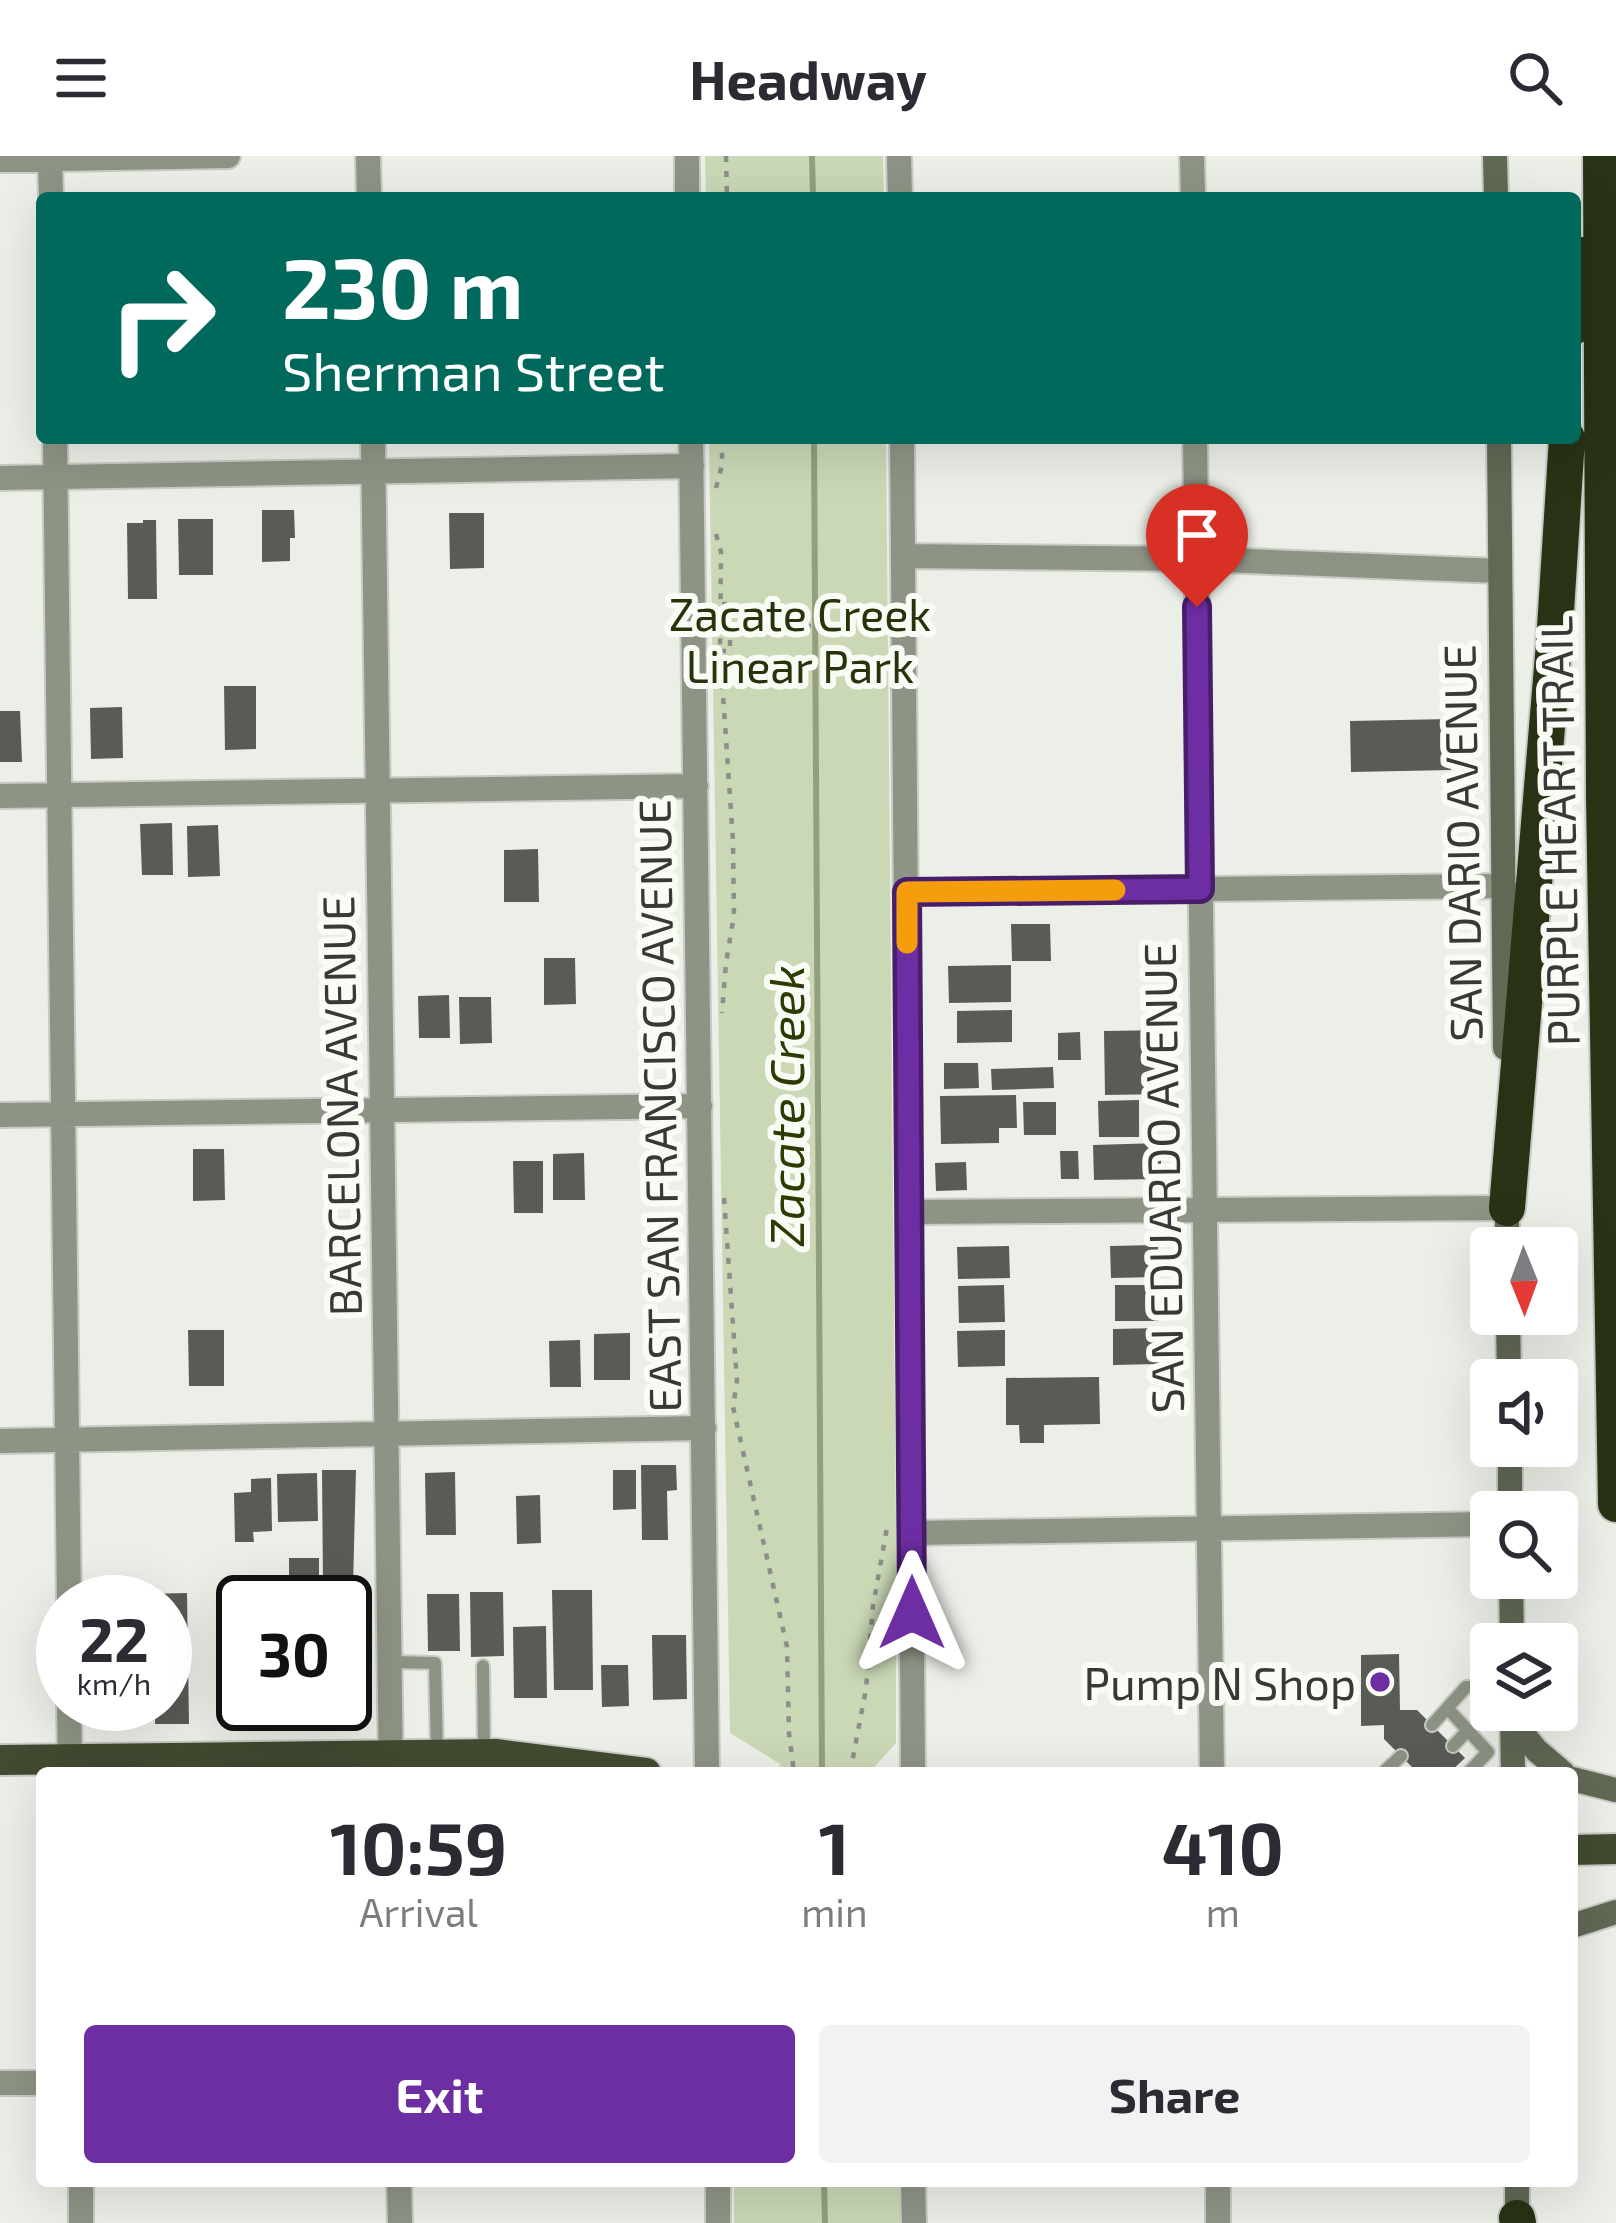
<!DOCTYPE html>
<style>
body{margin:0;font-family:"Exo 2",sans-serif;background:#f2f2f3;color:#2b2b33;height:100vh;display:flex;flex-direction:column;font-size:45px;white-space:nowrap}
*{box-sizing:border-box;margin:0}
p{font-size:39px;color:#7c7c81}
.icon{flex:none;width:66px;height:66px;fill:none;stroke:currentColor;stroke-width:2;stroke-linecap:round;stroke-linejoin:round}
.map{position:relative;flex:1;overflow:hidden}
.side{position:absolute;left:36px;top:1611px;width:1542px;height:420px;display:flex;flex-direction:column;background:#fff;border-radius:12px;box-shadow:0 12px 48px #0002}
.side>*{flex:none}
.hud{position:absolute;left:36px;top:36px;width:1545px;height:252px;border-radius:12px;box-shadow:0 12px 48px #0002;background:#00695c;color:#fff;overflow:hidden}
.needle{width:78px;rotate:179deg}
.controls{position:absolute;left:1470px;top:1071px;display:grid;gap:24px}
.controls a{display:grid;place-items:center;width:108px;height:108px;border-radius:12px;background:#fff;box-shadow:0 12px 48px #0002;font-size:60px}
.speed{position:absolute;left:36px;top:1419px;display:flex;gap:24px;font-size:60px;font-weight:700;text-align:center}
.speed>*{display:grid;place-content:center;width:156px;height:156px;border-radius:50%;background:#fff;box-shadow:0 12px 48px #0002;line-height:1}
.speed small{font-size:30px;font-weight:400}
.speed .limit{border:6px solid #111;border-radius:18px;background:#fff;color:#111}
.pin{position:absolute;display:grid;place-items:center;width:102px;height:102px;color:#fff;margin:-123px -51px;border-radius:50% 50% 50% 0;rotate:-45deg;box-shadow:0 0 12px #0007}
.pin .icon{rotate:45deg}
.me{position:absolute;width:132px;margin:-66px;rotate:0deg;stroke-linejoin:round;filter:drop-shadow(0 0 9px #0008)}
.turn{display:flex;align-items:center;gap:42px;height:252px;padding:0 48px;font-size:54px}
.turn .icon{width:156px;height:156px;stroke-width:2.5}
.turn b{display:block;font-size:84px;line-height:102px}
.eta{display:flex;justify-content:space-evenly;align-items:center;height:204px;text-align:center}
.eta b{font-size:72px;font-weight:700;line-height:84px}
.button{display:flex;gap:24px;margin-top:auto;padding:24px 48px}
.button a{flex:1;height:138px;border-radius:12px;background:#6e2ea3;color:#fff;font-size:48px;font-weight:700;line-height:138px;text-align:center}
.button a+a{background:#f2f2f3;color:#2b2b33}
header{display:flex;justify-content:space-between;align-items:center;height:156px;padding:0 48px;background:#fff;font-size:54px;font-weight:700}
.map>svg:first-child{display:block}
.green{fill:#cad8b6}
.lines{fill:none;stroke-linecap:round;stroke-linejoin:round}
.stream{stroke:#92a07e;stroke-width:6}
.building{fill:#595c56}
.service-casing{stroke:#c8cbc4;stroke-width:16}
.minor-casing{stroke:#c8cbc4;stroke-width:28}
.secondary-casing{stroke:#c8cbc4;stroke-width:28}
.primary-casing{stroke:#c8cbc4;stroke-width:34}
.motorway-casing{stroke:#c8cbc4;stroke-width:40}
.path{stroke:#8c8e89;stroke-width:4.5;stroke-dasharray:6 9;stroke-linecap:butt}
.service{stroke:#8e9485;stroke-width:12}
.minor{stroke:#8e9485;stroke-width:24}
.secondary{stroke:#606954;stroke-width:24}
.primary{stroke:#414b31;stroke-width:30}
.motorway{stroke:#283214;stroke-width:36}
.route-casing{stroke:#481e6a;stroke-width:30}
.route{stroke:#6e2ea3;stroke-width:21}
.slow{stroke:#f59e0b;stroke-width:21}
.poi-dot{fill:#6e2ea3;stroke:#f9fcf5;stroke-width:4.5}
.labels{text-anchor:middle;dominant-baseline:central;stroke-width:12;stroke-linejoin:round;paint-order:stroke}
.park-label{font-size:45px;fill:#27340b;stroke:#f9fcf5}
.street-label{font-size:45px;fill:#383936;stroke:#f9fcf5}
.poi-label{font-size:45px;fill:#383936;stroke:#f9fcf5;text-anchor:end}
.water-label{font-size:48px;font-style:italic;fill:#2b3b02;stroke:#f9fcf5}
</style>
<header><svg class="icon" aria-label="menu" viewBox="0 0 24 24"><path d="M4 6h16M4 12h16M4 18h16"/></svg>Headway<svg class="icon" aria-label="search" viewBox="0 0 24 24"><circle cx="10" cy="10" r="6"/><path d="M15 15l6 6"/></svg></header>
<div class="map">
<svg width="1616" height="2067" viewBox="0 0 1616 2067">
<rect width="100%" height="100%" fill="#ecefe8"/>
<path class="green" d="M705,0H883L884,42H706Z
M709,282H886L896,1369V1587L869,1617H778L780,1608L730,1577Z
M734,2025H903V2067H734Z"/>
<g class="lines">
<path class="stream" d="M812,0L813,42
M814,282L822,1617
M824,2025L825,2067"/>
</g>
<path class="building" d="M262,354H294L295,382H290V405L262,406Z
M449,357H484V412L450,413Z
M178,363H213V419H179Z
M143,364H156L157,443H128L127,367H143Z
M224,530H256V593L225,594Z
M122,551L123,602L91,603L90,552Z
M0,555H20L22,606H0Z
M1450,563L1451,614L1351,616L1350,565Z
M172,667L173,719H142L140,668Z
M218,669L220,720L188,721L187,670Z
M538,693L539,746H504V694Z
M1011,768H1050L1051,805H1012Z
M544,802H575L576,848L544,849Z
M1011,809V846L949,847L948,810Z
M449,839L450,882H419L418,840Z
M459,841H491L492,887L460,888Z
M1012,854V886L957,887V855Z
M1167,874L1169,938L1105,939L1104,875Z
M1080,876L1081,904H1058V877Z
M944,907H978L979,932L944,933Z
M1053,911L1054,932L992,934L991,913Z
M1016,939L1017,972H999V987L941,988L940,940Z
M1139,944V981H1099L1098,945Z
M1023,946H1056V979H1024Z
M1161,987V1023L1094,1024L1093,989Z
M193,993H224L225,1044L193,1045Z
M1060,995H1078L1079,1023H1061Z
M584,997L585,1044H553V998Z
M513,1005H543V1057H514Z
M966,1006L967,1034L936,1035L935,1007Z
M1158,1089V1121L1111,1122L1110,1090Z
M1009,1090L1010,1122L958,1123L957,1091Z
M1004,1129L1005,1166L959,1167L958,1130Z
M1115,1129H1159V1165H1115Z
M1160,1172L1161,1208L1113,1209V1173Z
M188,1174H224V1230H189Z
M1005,1174V1210L958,1211L957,1175Z
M630,1177V1224H594V1178Z
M580,1184L581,1231H550L549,1185Z
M1099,1221L1100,1268L1044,1269V1287H1020L1019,1269H1006V1222Z
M641,1309H676L677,1334L667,1335L668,1384H642Z
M322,1314H356L353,1430L323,1431Z
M613,1314H636V1353L613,1354Z
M455,1316L456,1379H426L425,1317Z
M317,1317L318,1365L278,1366L277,1318Z
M271,1322L272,1375L253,1376L254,1386H235L234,1337L251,1336V1323Z
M540,1339L541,1387L517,1388L516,1340Z
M289,1402H319V1433L289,1434Z
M552,1434H592L593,1534H554Z
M354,1436L356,1544L345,1545V1446H286V1437Z
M470,1436H503L504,1500L471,1501Z
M187,1437L189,1568H155V1548H165V1446H100V1439Z
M427,1438H459L460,1495H428Z
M546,1470L547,1542H514L513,1471Z
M652,1479H686L687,1543L653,1544Z
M1399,1498L1400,1554H1417L1465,1602L1449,1617H1418L1384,1583V1569L1361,1570V1499Z
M601,1509H628L629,1550L602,1551Z"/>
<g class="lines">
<defs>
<path id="service" d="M390,1506L435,1507L437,1597
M483,1510L484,1597
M1448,1553L1488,1596L1468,1617
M1432,1569L1466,1531H1491
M1453,1590L1468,1574
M1390,1617L1386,1614L1401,1600"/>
<path id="minor" d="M50,0L51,42
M368,0L369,42
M687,0V42
M899,0L900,42
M1192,0L1193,42
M0,4L228,0
M55,282L69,1446
M373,282L391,1617
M691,282L707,1617
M902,282L913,1617
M1195,282L1212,1617
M0,322L692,310
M904,400L1196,403L1500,415
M0,640L696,630
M907,736L1504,730
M0,959L700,950
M909,1056L1507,1052
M0,1285L704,1272
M912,1377L1491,1368
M69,1548L70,1617
M0,1927H42
M81,2025V2067
M399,2025L400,2067
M718,2025V2067
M913,2025L914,2067
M1218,2025V2067"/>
<path id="secondary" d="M1495,0L1496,42
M1499,282L1505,892
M1507,1040V1092
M1508,1158L1509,1224
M1510,1290V1356
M1511,1422L1512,1488
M1512,1562L1513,1617
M1512,1564L1536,1594L1563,1617
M1572,1623L1616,1634
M1572,1770L1616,1756
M1517,2025V2067"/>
<path id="primary" d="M0,1604L496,1598L646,1617
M1572,1694L1616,1693"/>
<path id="motorway" d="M1601,0L1604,641L1616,1348
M1575,170L1580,99
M1507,1052L1554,487L1567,282
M1517,2062L1518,2067"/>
</defs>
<use href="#service" class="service-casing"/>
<use href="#minor" class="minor-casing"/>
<use href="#secondary" class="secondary-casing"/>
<use href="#primary" class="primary-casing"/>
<use href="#motorway" class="motorway-casing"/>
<path class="path" d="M726,0L727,42
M716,332L722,309V282
M716,378L721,396L720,495L733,685L734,759L726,807L722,857
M730,471L880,469
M720,495H730V448H722
M724,1042L737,1225L733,1251L787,1491L789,1577L794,1617
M850,1617L866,1533L873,1450L888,1366"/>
<use href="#service" class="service"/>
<use href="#minor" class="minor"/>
<use href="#secondary" class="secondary"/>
<use href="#primary" class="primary"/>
<use href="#motorway" class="motorway"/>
</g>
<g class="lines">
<defs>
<path id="route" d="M912,1457L907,736L1200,733L1197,451"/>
</defs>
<use href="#route" class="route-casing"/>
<use href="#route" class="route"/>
<path class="slow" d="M907,787V736L1115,734"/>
</g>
<circle class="poi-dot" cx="1380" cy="1526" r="12"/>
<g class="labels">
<g class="park-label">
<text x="800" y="457">Zacate Creek<tspan x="800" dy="52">Linear Park</tspan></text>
</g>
<g class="street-label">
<text transform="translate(1558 675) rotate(-91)">PURPLE HEART TRAIL</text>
<text transform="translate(1461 687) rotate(-91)">SAN DARIO AVENUE</text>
<text transform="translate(340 950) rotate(-91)">BARCELONA AVENUE</text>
<text transform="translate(658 950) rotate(-91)">EAST SAN FRANCISCO AVENUE</text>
<text transform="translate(1162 1022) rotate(-91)">SAN EDUARDO AVENUE</text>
</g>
<g class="poi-label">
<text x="1356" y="1526">Pump N Shop</text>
</g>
<g class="water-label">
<text transform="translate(785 950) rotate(-90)">Zacate Creek</text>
</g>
</g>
</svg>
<div class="controls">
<a><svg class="needle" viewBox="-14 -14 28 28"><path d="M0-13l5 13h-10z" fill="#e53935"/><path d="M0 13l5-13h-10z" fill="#7c7c81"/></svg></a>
<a><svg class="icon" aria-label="sound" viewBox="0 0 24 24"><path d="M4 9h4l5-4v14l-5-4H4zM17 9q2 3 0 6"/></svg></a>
<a><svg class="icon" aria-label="search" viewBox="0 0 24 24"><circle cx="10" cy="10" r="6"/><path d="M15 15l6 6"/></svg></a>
<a><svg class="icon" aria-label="layers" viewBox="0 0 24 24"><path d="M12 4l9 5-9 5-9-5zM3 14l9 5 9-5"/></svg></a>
</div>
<div class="speed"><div>22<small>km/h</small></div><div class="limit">30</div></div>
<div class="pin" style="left:1197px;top:451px;background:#d93025"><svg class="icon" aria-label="arrive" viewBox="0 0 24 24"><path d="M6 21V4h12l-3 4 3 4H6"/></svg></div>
<svg class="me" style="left:912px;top:1457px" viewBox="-20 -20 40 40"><path d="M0-17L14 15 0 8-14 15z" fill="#6e2ea3" stroke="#fff" stroke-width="4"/></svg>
<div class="hud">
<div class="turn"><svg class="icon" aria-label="right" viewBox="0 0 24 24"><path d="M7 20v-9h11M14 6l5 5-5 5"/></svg><div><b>230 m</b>Sherman Street</div></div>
</div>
<section class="side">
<div class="eta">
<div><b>10:59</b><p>Arrival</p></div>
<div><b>1</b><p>min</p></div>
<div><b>410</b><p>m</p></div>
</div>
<div class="button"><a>Exit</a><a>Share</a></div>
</section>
</div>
